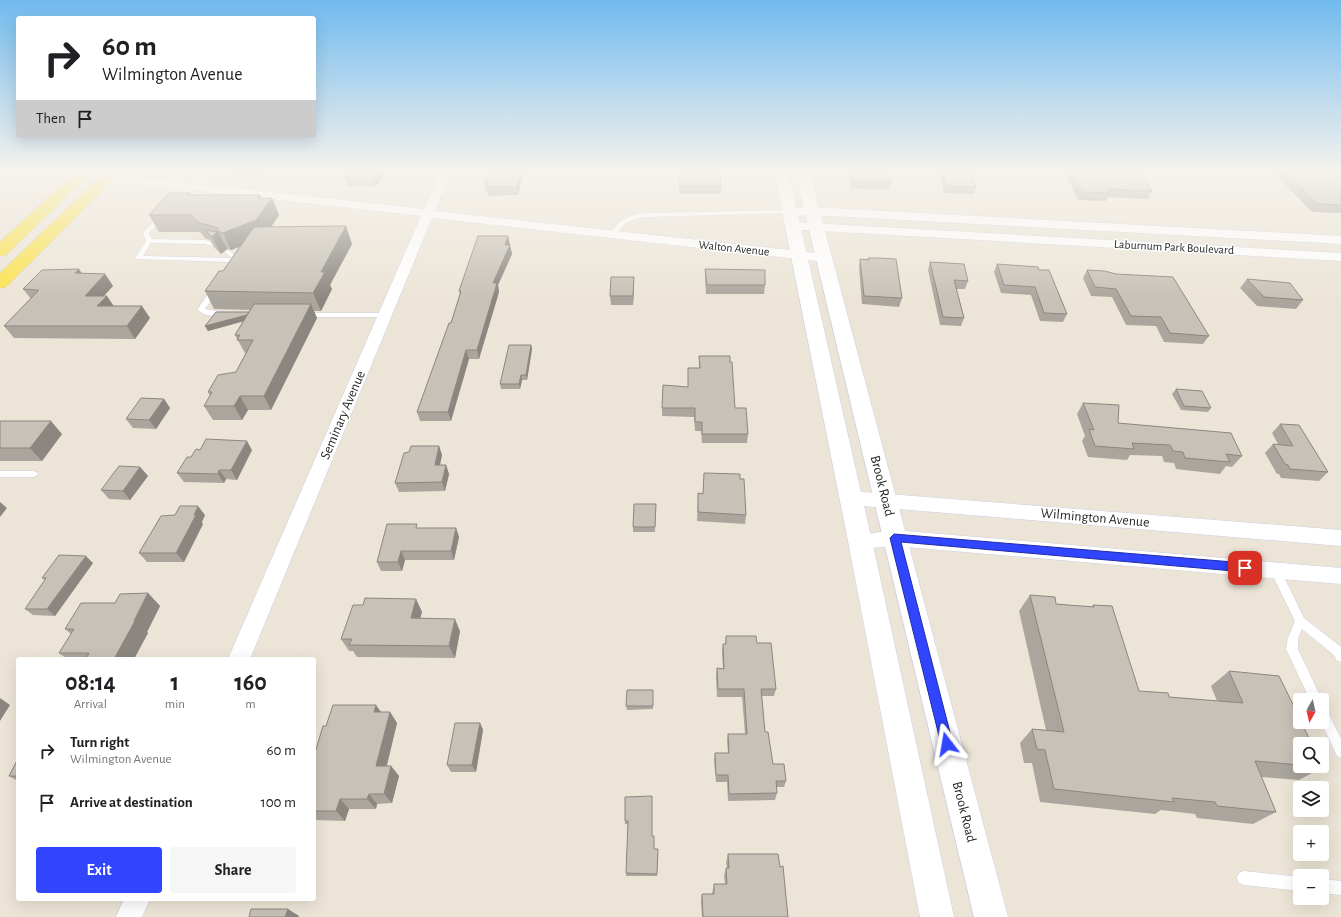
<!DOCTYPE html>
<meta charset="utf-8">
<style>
body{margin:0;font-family:"Alegreya Sans",sans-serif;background:#f6f6f6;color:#202124;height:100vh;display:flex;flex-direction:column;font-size:15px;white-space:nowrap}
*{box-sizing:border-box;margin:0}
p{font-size:13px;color:#757577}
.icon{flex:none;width:22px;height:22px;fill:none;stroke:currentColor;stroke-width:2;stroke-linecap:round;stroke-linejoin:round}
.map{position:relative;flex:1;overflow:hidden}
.side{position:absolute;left:16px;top:657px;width:300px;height:244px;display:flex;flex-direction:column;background:#fff;border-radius:4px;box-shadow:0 4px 16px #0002}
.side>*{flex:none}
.hud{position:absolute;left:16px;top:16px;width:300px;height:122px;border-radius:4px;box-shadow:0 4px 16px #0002;background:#fff;color:#202124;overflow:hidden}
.needle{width:26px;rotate:188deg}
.tools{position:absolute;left:1293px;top:693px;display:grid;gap:8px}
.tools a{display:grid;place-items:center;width:36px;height:36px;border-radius:4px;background:#fff;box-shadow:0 4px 16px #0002;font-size:20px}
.pin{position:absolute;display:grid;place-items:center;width:34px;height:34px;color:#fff;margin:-17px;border-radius:8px;box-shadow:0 2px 6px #0006}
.me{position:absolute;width:44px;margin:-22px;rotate:346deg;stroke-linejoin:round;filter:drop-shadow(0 0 3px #0008)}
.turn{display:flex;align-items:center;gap:14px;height:84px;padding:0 20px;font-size:18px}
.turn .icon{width:52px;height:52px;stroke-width:2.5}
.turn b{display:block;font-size:28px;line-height:34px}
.then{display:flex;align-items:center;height:38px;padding:0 20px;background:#0003;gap:8px;font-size:15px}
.eta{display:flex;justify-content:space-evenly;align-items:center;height:68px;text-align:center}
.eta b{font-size:24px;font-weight:700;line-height:28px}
.cta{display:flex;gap:8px;margin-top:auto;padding:8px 20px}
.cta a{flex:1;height:46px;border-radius:4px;background:#3145ff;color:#fff;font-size:16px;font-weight:700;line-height:46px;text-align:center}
.cta a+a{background:#f6f6f6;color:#202124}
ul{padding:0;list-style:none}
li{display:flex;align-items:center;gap:12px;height:52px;padding:0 20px}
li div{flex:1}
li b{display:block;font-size:15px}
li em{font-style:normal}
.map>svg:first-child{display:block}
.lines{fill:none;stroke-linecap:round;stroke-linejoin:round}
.lane-casing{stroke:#cdcfe2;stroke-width:1}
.street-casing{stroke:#cdcfe2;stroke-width:1}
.secondary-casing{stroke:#cdcfe2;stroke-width:1}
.primary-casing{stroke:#cbcbcb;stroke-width:1}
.lane{fill:#fff;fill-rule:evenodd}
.street{fill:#fff;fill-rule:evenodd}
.secondary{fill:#fff;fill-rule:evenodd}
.primary{fill:#fbe24d;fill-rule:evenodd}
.wall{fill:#aba69d}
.shaded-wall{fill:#8b8780}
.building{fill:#c7c1b7;stroke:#8b8780}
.route{fill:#3145ff;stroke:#202da6}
.labels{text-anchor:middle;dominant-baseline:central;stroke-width:3;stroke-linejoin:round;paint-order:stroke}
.far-street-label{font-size:12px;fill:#282828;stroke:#fff}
.street-label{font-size:14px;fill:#282828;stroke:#fff}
</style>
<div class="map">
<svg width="1341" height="917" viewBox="0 0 1341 917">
<rect width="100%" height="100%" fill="#ece5d7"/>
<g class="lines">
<defs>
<path id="lane" d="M211,171H218L180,200H176V198Z
M790,210L792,211V213L647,217C629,220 625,221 615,236L610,235C620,217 628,216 647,213Z
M162,214L165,216L149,233L152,239L205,240L226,247L223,249L205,244L151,243L143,256L232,258L225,252L228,250L239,258L233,267H229L228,266L230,262L136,259L135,258L146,241L143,233L160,215Z
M213,286H219L220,288L205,309L229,313V317L206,315L197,310Z
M302,313H386L390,315L386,317H302Z
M0,471H33L36,472L38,474L36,476L33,477H0Z
M1275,566L1279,567L1304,618L1341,647V662L1337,661L1334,655L1302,629L1298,638V649L1322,700H1310L1286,649L1288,638L1295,621L1270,570L1271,567Z
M1322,706L1326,708L1341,739V758L1337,756L1321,722H1322Z
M1244,871L1300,877V891L1244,885L1239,883L1237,878L1239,873Z
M1322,879L1341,881V895L1322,893Z"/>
<path id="street" d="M43,171H82L424,209L440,171H451L435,211L825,254L831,258L825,262L432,218L250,659H228L421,216L48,174Z
M812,207L1341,236V244L812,215L790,216L784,212L790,208Z
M792,222L1341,253V261L788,229L786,226Z
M850,491L1341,530V546L850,505L844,503L841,498L844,493Z
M894,530L1341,568V584L894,546L860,549L853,546L851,541L853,536Z
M124,899H150L142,917H116Z"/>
<path id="secondary" d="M774,171H788L872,541L954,917H920L848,541Z
M795,171H809L1008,917H974Z"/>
<path id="primary" d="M77,171H93L6,255L0,256V242Z
M106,171H122L6,287L0,288V273Z"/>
</defs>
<use href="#lane" class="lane-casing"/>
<use href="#street" class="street-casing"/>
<use href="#secondary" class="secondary-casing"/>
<use href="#primary" class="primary-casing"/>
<use href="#lane" class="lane"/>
<use href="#street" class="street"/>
<use href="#secondary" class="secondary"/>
<use href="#primary" class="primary"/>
</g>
<path class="wall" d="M231,171H263L260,175H232Z
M349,171H388L376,186H348L345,177Z
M524,171L518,195L488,196L487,191H486L484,182Z
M679,171L721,186V194H679Z
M848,171H889L891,182L889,190L851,188Z
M941,171H971L976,187L974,194L944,193L940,175Z
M1064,171H1140L1152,191L1148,199L1108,197L1106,201L1078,200Z
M1277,171H1341V213L1312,212L1275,174Z
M190,193L191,195H260L261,198H272L279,215L271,227L352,244L330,285L332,289L321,311H314L317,318L271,410H248L242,420H213L204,406L210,396L208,392L236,372L246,353H245L235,335L243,321L208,331L205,326L249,312L250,310L214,309L205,291L223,271L239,247L231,250L227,249L221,254L214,247L210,240L206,239L200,232H159L149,215Z
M508,236L512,254L498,285L499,292L479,359H469L451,421H420L417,412L451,323L460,295L459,291Z
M868,258L902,298L899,307L862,304L859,268L860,259H868Z
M930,262L968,281L965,289H956L964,318L961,326L940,325L928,270Z
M997,264L1039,270L1067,314L1063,322L1040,321L1031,295L1001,293L994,272Z
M705,269L765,285L764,294H706L705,278Z
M1087,270L1209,336L1203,344L1164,342L1156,326L1126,325L1112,297L1091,296L1083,278Z
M82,273L105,274L113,286L103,296L114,306L150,318L135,339L14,338L4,326L31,299L23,289Z
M634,277V286L633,305H611L610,296Z
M1247,279L1303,300L1296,309L1257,306L1240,288Z
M531,345L532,349L527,380H522L520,389H501L500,384Z
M699,356L735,408L748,434L747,443H702L701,431H695L694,417L662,416V408L688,387L699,368Z
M1176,389L1211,408L1208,412L1181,410L1172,394Z
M164,399L170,408L156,429L133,428L126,419Z
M1083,403L1118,423L1242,456L1232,467L1226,466L1220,474L1176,469L1174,463L1164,462L1162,456L1130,455L1127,460L1088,457L1082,441L1085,436L1077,414Z
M0,421L62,434L42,461H0Z
M1280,424L1328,472L1319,481L1281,478L1279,474H1277L1265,453L1273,444H1278L1272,433Z
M439,446L442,455L440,465H446L449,474L445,491L399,492L395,483L409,452Z
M252,450L237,480L226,479L224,483L184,482L177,473L191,457Z
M140,467L148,476L130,500L109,499L101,490Z
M740,479L746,515L745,524L697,521L698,493L703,494Z
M656,504L655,532H633V527Z
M175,515H205L201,522L203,524L184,562H147L139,553Z
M418,528H456L459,537L454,560H405L402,571H381L377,562Z
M93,563L55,616L33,615L25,609L45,580L42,578Z
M148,593L160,606L147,632L148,633L134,659H67L59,653L71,634L65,629L115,603Z
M1030,595L1056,604L1092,607L1093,605L1139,691L1169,697L1217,701L1211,686L1229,671L1300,766H1322L1323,767L1299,780L1261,777L1276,812L1253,824L1197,818L1195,814L1161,810L1155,814L1040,802L1032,763H1024L1020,743L1032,729L1046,730L1019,611Z
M416,599L422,612L420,618L460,631L455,658L357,657L353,651H349L341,639L363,605Z
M726,636L757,643L776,689L774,696H762L765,732L773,764L786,781L784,787H776L777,793L775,800L728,801L727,782H716L714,760L715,753H728L727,741L728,734H745L742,697H717L716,676L717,668L723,669L722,652L723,644H725Z
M653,690V709L627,710L626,706Z
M381,712H390L397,723L387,766H391L399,776L392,803L377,804L376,809H349L345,821L314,820V756L326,726Z
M480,723L483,730L476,772H451L447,765Z
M18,759V781L9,776Z
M625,797L652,836L654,849H658L657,876H626V873L628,824H625Z
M728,854L780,867L788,917H702L701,901L702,894H712L714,884H725L724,876L726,868H727L726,863Z"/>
<path class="shaded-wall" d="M258,171H263L260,175Z
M378,171H388L376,186L373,178Z
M521,171H524L518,195L516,187Z
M260,195L265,207L272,198L279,215L264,237L231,250L223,233L258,198Z
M346,226L352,244L330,285L332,289L321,311L313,293L321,272Z
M218,231L227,249L221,254L212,237Z
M508,236L512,254L498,285L499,292L479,359L477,350L493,283L505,245Z
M79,269L87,281L75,273Z
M105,274L113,286L93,308L85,296Z
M634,277V286L633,305V296Z
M107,296L115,308L97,306Z
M311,304L317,318L271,410L264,396Z
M142,306L150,318L135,339L127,326Z
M257,312L260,317L208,331L205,326Z
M531,345L532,349L527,380L526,375Z
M466,350L469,359L451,421L448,412Z
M521,375L522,380L520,389L519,384Z
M240,396L248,410L242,420L234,406Z
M164,399L170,408L156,429L149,420Z
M51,421L62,434L42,461L30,448Z
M247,441L252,450L237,480L231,470Z
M439,446L442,455L438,474L435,465Z
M446,465L449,474L445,491L442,482Z
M140,467L148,476L130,500L123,491Z
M219,470L226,479L224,483L218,474Z
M0,502L7,508L0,517Z
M198,506L205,515L202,522L203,524L184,562L176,553Z
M456,528L459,537L454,560L451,551Z
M401,551L405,560L402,571L398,562Z
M86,556L93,563L55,616L47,609Z
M148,593L160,606L147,632L148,633L134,659H114L134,621Z
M416,599L422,612L417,630L411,618Z
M455,619L460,631L455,658L449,646Z
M0,698L10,705L0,721Z
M376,705L384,716L374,712Z
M390,712L397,723L384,776L376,766Z
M480,723L483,730L476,772L472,765Z
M391,766L399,776L392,803L384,794Z
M369,794L377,804L376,809L367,799Z
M340,799L349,809L345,821L336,811Z
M288,909L299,916V917H285Z"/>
<path class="building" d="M349,171H378L373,178L345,177Z
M488,171H521L516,187H487L488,182H484Z
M679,171H720L721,186H679Z
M851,171H889L891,182L852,180Z
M943,171H970L976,187L946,186Z
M1071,171H1140L1152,191L1107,189L1110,193L1082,192Z
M1286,171H1341V205L1317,204Z
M169,193H190L188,195H260L258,198H272L256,220L223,233L218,231L212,237L205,230L216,232L218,228L197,222L191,215H149Z
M346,226L321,272H325L313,293L205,291L219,271H223L254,227Z
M478,236H508L505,245H510L493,283H497L477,350H466L448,412H417L449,323H451L461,291H459Z
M868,258H878L896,259L902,298L864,296L860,259L869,260Z
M930,262L964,264L968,281L954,280L964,318L943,317Z
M997,264L1038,267L1039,270H1049L1067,314L1044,313L1035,287L1004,285Z
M79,269L75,273L105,274L85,296H107L97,306H142L127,326H4L39,290L23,289L42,270Z
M705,269L765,270V285H707Z
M1087,270L1105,271L1116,274L1173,277L1209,336L1170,333L1161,317L1131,316L1116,289L1095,287Z
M611,277H634L633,296H610Z
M1247,279L1290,283L1303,300L1264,297Z
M254,304H311L264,396H240L234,406H204L212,392H208L218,375L236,372L253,340H237L240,335H235Z
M216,312H249L247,315L205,326Z
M509,345H531L526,375H521L519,384H500Z
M699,356H730V362H732L735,408H746L748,434H702V422H695V408H662L663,385L688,387V368H700Z
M1176,389L1202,391L1211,408L1184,406Z
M141,398L164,399L149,420L126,419Z
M1083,403L1119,405L1118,423L1231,433L1242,456L1226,454L1230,462L1185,458L1183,452L1173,451L1170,445L1132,443L1134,449L1095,446L1089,429L1094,430Z
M0,421H51L30,448H0Z
M1280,424L1299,425L1328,472L1290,469L1288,465L1285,464L1273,444L1293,446Z
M206,439L247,441L231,470H219L218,474L177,473L187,457H191L196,449L200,450Z
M411,446H439L435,465H446L442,482L395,483L404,453L409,452Z
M119,466L140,467L123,491L101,490Z
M704,473L740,474V479H744L746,515L698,512V493L703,494Z
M634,504H656L655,527H633Z
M180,506H198L194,515H196L176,553H139L161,516L175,515Z
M387,524H417L416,528H456L451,551H401L398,562H377Z
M59,555L86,556L47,609H25L46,578H42Z
M148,593L134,621H135L114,659H86L89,653H59L74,629H65L81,603H115L120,594Z
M1030,595L1055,597L1056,604L1094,607L1093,605L1112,606L1139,691L1168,693L1169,697L1243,703L1229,671L1279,676L1300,719V722H1301L1312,744H1300V765L1255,761L1276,812L1217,806L1215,802L1172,798L1174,802L1054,789L1045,750L1037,749L1032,729L1064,732Z
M365,598L416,599L411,618L455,619L449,646L349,645L352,639H341L353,605H363Z
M726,636H756L757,643H771L776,689H761L765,732H768L773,764H784L786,781H776L777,793L729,794L728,775H716L715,753H729L728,734H747L744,689H718L717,668L724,669L723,644H726Z
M627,690H653V706H626Z
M333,705H376L374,712H390L376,766H391L384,794H369L367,799H340L336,811H314V756L323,726H326Z
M455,723H480L472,765H447Z
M18,759V776H9Z
M1308,766H1322L1323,767Z
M652,796V836H654V849H658L657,874L626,873L628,821H625V797Z
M728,854H778L780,867L783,866L788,917H703L702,894H714V884H727L726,868H729Z
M251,909H288L285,917H249Z"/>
<linearGradient id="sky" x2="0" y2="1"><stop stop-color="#71baee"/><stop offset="0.57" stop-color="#f6f3ed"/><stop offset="1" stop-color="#f6f3ed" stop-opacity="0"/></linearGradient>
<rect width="1341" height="300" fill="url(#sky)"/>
<path class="route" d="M894,534L1245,563L1250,568L1245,572L901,542L953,744L951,748L947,750L943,748L941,744L890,538Z"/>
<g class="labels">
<g class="far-street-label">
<text transform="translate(1174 247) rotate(3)">Laburnum Park Boulevard</text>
<text transform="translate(734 248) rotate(6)">Walton Avenue</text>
</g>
<g class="street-label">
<text transform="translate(343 415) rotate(-67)">Seminary Avenue</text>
<text transform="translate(882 486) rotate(76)">Brook Road</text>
<text transform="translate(1095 518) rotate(5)">Wilmington Avenue</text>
<text transform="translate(964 812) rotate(76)">Brook Road</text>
</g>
</g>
</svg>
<div class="tools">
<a><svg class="needle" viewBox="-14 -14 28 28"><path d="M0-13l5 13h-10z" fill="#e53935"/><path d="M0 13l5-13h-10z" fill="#757577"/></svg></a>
<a><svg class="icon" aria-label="search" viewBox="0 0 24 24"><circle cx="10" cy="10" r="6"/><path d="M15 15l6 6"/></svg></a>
<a><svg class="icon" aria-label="layers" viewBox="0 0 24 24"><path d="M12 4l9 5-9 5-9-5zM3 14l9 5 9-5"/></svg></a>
<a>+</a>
<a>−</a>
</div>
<div class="pin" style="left:1245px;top:568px;background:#d93025"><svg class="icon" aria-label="arrive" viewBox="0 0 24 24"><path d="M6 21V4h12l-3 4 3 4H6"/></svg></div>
<svg class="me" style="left:947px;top:744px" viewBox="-20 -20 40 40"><path d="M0-17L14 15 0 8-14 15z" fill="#3145ff" stroke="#fff" stroke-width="4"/></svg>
<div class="hud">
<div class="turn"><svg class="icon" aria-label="right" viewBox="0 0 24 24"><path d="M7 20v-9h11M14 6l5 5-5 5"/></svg><div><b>60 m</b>Wilmington Avenue</div></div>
<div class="then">Then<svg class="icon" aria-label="arrive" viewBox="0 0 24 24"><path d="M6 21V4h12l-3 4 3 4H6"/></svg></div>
</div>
<section class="side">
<div class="eta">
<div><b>08:14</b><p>Arrival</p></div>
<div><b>1</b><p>min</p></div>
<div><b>160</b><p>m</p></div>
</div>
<ul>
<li><svg class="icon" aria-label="right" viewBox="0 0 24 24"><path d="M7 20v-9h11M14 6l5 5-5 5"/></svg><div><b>Turn right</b><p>Wilmington Avenue</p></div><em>60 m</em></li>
<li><svg class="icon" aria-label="arrive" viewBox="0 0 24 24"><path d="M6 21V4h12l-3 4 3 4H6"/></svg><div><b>Arrive at destination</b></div><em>100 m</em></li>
</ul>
<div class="cta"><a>Exit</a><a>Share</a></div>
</section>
</div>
